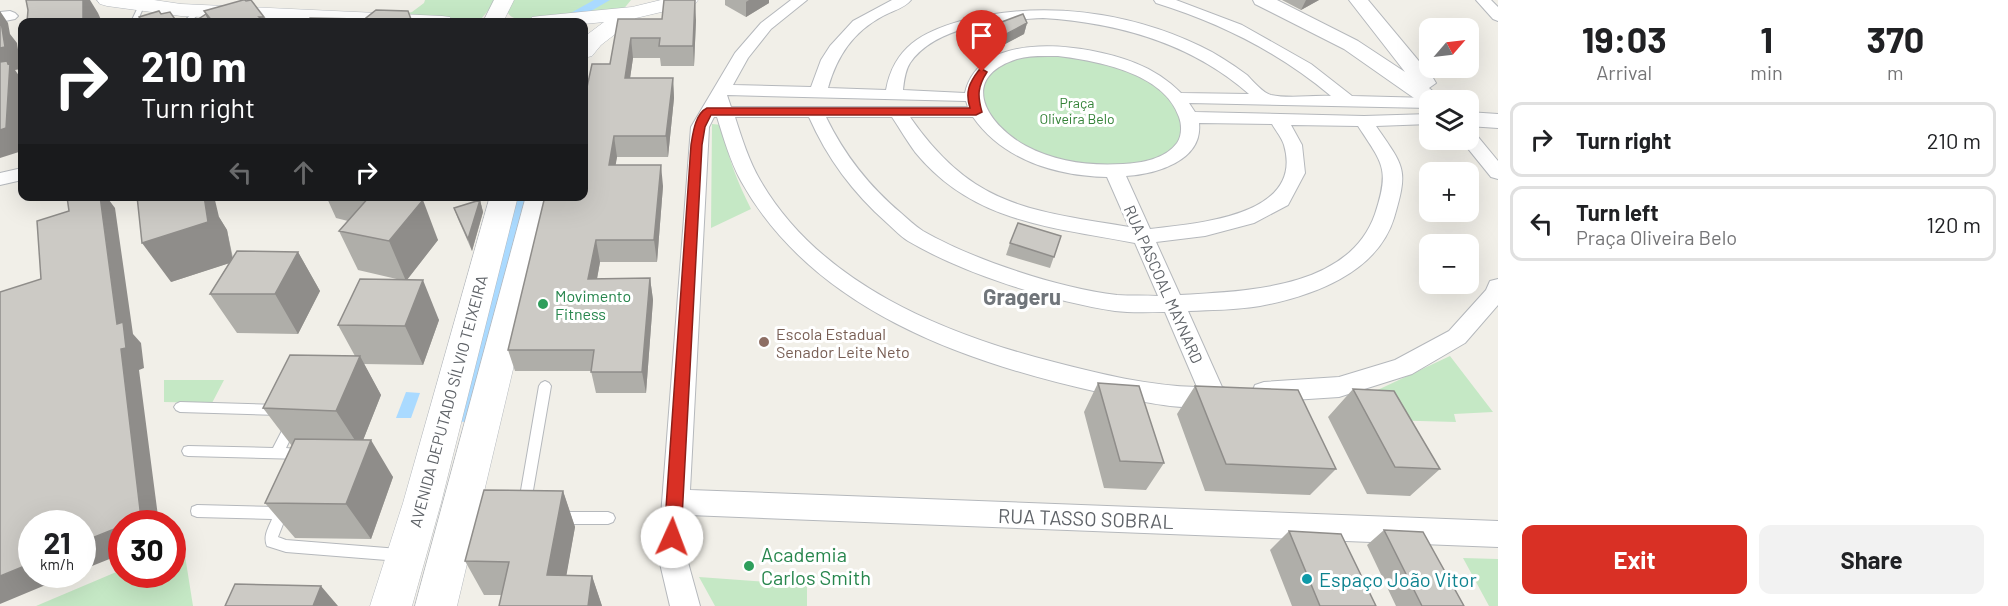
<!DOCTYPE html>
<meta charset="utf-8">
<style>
body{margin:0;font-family:Barlow,sans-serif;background:#f2f2f2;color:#202124;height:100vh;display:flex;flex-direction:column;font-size:22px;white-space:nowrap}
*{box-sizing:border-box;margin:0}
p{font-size:20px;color:#757577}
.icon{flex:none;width:33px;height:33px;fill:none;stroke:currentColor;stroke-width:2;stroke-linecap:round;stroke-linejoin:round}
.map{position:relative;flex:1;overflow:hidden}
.sheet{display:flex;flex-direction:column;background:#fff;width:510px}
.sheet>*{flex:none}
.top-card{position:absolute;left:18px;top:18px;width:570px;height:183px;border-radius:12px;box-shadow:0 6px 24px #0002;background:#202124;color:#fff;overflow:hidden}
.needle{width:39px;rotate:62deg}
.fabs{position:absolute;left:1419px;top:18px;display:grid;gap:12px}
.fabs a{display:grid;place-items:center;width:60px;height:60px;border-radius:12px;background:#fff;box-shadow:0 6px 24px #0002;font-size:30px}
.speed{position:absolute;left:18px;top:510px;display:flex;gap:12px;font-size:30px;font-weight:700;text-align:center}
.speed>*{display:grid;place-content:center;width:78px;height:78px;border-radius:50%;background:#fff;box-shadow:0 6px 24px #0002;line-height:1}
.speed small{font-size:15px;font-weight:400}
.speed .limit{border:9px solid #d22;background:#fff;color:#111}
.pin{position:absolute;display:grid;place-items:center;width:51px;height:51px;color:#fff;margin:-62px -26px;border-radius:50% 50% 50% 0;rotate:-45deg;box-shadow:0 0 6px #0007}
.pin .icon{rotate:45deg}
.me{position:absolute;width:66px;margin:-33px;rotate:2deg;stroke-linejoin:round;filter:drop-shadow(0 0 4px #0008)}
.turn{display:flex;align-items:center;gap:21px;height:126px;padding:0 24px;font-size:27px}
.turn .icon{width:78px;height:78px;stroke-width:2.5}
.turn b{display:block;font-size:42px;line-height:51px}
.lanes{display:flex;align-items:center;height:57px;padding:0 24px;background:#0003;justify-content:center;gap:30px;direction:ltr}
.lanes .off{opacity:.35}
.eta{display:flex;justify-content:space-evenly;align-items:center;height:102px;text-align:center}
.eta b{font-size:36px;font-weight:700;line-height:42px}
.primary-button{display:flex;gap:12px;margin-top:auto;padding:12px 24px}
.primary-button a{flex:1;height:69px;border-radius:12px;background:#d93025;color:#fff;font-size:24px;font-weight:700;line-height:69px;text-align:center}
.primary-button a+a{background:#f2f2f2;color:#202124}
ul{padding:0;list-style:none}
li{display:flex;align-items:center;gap:18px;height:75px;margin:0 12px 9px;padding:0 12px;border:3px solid #e0e0e0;border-radius:12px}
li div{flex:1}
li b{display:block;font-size:22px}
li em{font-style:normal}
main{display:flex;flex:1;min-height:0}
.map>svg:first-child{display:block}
.green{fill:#c5e8c5}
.water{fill:#aadaff}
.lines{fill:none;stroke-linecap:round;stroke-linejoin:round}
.canal{fill:#aadaff;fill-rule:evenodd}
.service-casing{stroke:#b5b8bc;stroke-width:2}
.minor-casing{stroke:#b5b8bc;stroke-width:2}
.tertiary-casing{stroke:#b5b8bc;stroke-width:2}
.secondary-casing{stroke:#b6babf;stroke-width:1}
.service{fill:#fff;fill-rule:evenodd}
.minor{fill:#fff;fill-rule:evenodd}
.tertiary{fill:#fff;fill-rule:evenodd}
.secondary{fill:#fff;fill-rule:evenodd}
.wall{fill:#afaea9}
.shaded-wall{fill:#8f8d8a}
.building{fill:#cccac5;stroke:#8f8d8a;stroke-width:1.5}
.route{fill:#d93025;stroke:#8d1f18;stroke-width:1.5}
.leisure-dot{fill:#2e9e5b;stroke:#fff;stroke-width:2}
.education-dot{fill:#8d6e63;stroke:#fff;stroke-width:2}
.culture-dot{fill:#0f9aa8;stroke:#fff;stroke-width:2}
.labels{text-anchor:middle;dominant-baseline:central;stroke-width:6;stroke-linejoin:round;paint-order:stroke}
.far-park-label{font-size:14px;fill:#348238;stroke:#fff}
.street-label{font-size:16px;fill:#5f6368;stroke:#fff}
.leisure-label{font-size:16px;fill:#27864d;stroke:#fff;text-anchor:start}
.education-label{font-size:16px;fill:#785e54;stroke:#fff;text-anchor:start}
.near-street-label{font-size:20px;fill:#5f6368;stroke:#fff}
.near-leisure-label{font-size:20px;fill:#27864d;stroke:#fff;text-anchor:start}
.near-culture-label{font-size:20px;fill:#0d838f;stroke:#fff;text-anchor:start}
.district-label{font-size:22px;font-weight:bold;fill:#70757a;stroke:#fff}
</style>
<main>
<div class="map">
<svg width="1498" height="606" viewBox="0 0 1498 606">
<rect width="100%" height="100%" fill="#f1efe8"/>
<path class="green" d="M425,0H497L481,19L387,18L412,12L424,3Z
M513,0H631L622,11L523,19C516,19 510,18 507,11Z
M1025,55L1087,56L1144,75L1182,109L1181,144L1165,158L1105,170L1028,152L981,114L982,77L1000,63Z
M712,124L722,125C727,156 737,181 751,209L711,228Z
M1450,356L1493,412L1454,414L1456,422L1384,420L1369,394Z
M164,380H224L212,403L164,402Z
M183,543L193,606H36L121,570L122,574H172L173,548Z
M1463,558L1498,559V606H1489Z
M699,577L807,585V606H715Z"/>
<path class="water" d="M406,392L420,393L411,418H396Z"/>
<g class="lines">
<path class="canal" d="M594,0H610L579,18H569L567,15Z
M516,196H533L474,413L471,419L463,422L455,419L452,413Z"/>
<defs>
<path id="service" d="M139,5L144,6L137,22H131Z
M196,10L202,11L190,22H183Z
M545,381L549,383L551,386L531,502L530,506L525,508L520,506L519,502L539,386L541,383Z
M180,402L278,405L282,407L284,410L282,413L278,415L180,412L176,410L174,407L176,404Z
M291,420L295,421L297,425L286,448L306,450L308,454L306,458L302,459L188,456L184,455L182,451L184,447L188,446L273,448L287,421Z
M284,500L289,502L290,506L278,537L286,540L399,549L404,551L406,555L404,559L399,561L286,552L267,546C263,536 268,529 272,519L197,517L192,515L191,511L192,507L197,505L277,507L279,502Z
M560,512H608L613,514L615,518L613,522L608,524H560L555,522L553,518L555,514Z"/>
<path id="minor" d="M791,0H807L771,29L748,58L733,85L811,87L821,60L830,46L853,21L892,0H911C905,8 892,11 883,16C853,32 837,56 828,88L886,90C894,47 922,32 961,21C1040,0 1127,11 1200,46C1217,54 1232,64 1247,75C1253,81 1263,93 1271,95C1289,99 1312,95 1331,96C1279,52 1220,23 1156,3L1154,0H1176L1242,25L1311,64L1352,96L1430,98L1437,100H1430V108L1189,103L1195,112L1364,116L1430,114V124L1376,126C1404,167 1409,168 1394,218C1377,273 1313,296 1260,306C1237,310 1211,310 1188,311L1222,387L1228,389L1231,396L1228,403C1191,415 1135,400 1098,392C963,362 812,309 741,181C730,161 724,139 717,117H714L709,127L690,490L1498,521V547L689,515L686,555L700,606H670L658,555L691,127L735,53L761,23ZM1043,18C1119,23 1191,43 1249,94L1181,93C1168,80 1153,70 1135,63C1090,45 980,27 965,93L903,90C904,81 905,71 910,63C936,25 1002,20 1043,18ZM1058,56C1098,61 1164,73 1179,117C1182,125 1182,136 1177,143C1165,159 1142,163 1123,164C1089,166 1056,162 1026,146C986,124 958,78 1017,59C1030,55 1045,56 1058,56ZM727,95L966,101L968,107H731ZM735,117H809C827,158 853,193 887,223C894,229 900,236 908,241C964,274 1050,301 1115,311C1131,313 1149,312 1165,312L1197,387C1150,386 1100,374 1054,362C944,334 820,284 760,180C749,161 742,139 735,117ZM826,117H892C900,129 907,141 915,152C973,223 1052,227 1135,243L1158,296C1145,295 1131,296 1117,295C1058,288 974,260 923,231C915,226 908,219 901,213C869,186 845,156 826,117ZM910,117H973C1003,160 1056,176 1107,177L1129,227C1028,210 973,207 910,117ZM1199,123L1272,124C1276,131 1282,138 1284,145C1305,217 1196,223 1150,229L1126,176C1156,174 1203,161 1199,123ZM1291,125L1358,126C1383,164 1390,169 1375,214C1349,289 1246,291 1180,295L1156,242L1205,236L1254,223L1288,205L1305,173L1302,145Z
M1476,0H1491L1498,7V21L1493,19Z
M10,11L15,13L18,16L15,19L0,22V12Z
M1468,131L1474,132L1498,161V179L1491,177L1461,140H1468Z
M22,168V180L0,185V173Z
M1498,279V305L1465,343L1412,374L1339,397L1264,402L1255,399L1252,392L1255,385L1264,382L1339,377L1395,360L1449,331L1486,290L1490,281Z"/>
<path id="tertiary" d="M1253,0H1277L1358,41L1405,72L1349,0H1368L1433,78L1436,83L1429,88L1443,100H1430V106L1424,105L1344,49L1255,4Z
M1468,112L1498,114V128L1468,126Z"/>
<path id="secondary" d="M97,0H154L181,4L442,16L450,17L453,22H314L181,16L107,6L100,4Z
M494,0H514L503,22H483Z
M661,0H698L695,4L636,18L601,45L592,56L584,58V37L604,22L584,24L529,22L532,17L540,16L632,7Z
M490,196H518L441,503L412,606H370L403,503Z
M526,196H554L457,606H415Z"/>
</defs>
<use href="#service" class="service-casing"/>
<use href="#minor" class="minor-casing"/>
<use href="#tertiary" class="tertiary-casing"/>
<use href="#secondary" class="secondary-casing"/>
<use href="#service" class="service"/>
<use href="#minor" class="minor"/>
<use href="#tertiary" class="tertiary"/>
<use href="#secondary" class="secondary"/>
</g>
<path class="wall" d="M725,0H769V3L746,17L725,5Z
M1282,0H1319L1301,10Z
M204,11L264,17L267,22H194L206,14Z
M618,19L696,20L694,66H661L660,58H633L630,78H673L674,98L668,157H617L615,165L663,186L657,262H600L597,279L650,278L653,300L646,393H596L591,371H515L508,350L584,196L610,64Z
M1027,23L1024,34L988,53L972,43L975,32Z
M326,196H408L407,197L438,240L407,280L439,320L423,365L364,364L381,395L363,440L393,477L371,539L295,538L265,503L292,446L263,408L355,356L338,325L401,280L358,270L339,231L348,221L336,218Z
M480,200L483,212L472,251L458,219L454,208Z
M219,217L227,230L233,258L298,252L320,291L298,334L237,333L210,294L229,263L171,282Z
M1061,236L1050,268L1006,255L1010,243Z
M1098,383L1164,463L1146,490L1104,488L1084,412Z
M1195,386L1336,469L1310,495L1205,491L1177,414Z
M1353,389L1440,469L1410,496L1367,494L1328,417Z
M563,491L575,527L566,575L592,576L602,606H499L502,595H484L465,561Z
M1384,530L1464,606H1396L1367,545Z
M1289,531L1376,606H1292L1270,550Z"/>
<path class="shaded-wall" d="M83,0H90L98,13L102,22H83Z
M695,0L696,20L694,66L693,46Z
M749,0H769V3L746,17V2Z
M1306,0H1319L1301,10Z
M0,11L8,23L10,34L17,43L21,69L15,70L22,80V151L0,158Z
M1027,23L1024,34L988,53L991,42Z
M631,38L633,58L627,99L625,78Z
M673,78L674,98L668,157L666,136Z
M614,136L617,157L612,187L609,165Z
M661,165L663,186L657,262L654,240Z
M100,196H106L115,208L133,334L141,343L144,368L139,370L159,524H128L117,324Z
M200,196H214L219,217L227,230L233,262L171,282L142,243Z
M423,200L438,240L406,281L389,241Z
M480,200L483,212L472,251L468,239Z
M596,240L600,262L593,300L588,279Z
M298,252L320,291L298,334L275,294Z
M650,278L653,300L646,393L642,372Z
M423,280L439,320L423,365L405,326Z
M360,356L381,395L360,448L336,411Z
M371,440L393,477L371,539L346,504Z
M563,491L575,527L561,606L547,575Z
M122,526V554L82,570V542Z
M32,563V574H72L0,604V576Z
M592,576L602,606H588Z
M321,586L338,606H313Z"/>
<path class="building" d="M26,0H83V22H27L28,10Z
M243,0H245L246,1L251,0L264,17H259L264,22H213L204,11Z
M664,0H695L693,46H659L660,38H631L625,78H673L666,136H614L609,165H661L654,240H596L588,279L650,278L642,372H591L594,350H508L545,196H584V101L592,64H610L618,19H662Z
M376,10L408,11L412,22H369L366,18Z
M159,11L161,14L170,12L177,22H142L139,17Z
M206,14L210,22H194Z
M1023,14L1027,23L991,42L975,32Z
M310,18L358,19L355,22H306Z
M0,22H1L5,47L0,48Z
M7,61L8,64L10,63L6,128L0,130V62Z
M100,196L117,324L123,322L126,348L121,349L141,518L128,524H122V526L82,542V524H32V563L0,576V292L41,279L37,221L69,211L67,197Z
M137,196H204L208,222L142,243Z
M370,196H404L423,200L389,241L339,231Z
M480,200L468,239L454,208Z
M1018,223L1061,236L1054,257L1010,243Z
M237,251L298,252L275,294H210Z
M360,279L423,280L405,326L338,325Z
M290,355L360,356L336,411L263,408Z
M1098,383L1139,386L1164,463L1120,461Z
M1195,386L1298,390L1336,469L1226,464Z
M1353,389L1394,391L1440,469L1395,467Z
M295,439L371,440L346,504L265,503Z
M484,490L563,491L547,575L592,576L588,606H499L509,562L465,561Z
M1384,530L1423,532L1464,606H1422Z
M1289,531L1341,534L1376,606H1320Z
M235,584L321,586L313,606H225Z"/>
<path class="route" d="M982,69L987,72C978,86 977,95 982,112L976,115H711L705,127L702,145L681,537L678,543L672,545L666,543L664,537L691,145C693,133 695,114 707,108H970C965,92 969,83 979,70Z"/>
<g class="leisure-dot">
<circle cx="543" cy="304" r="6"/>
<circle cx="749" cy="566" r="6"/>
</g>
<circle class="education-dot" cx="764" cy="342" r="6"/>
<circle class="culture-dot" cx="1307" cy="579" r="6"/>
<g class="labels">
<g class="far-park-label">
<text x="1077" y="102">Praça<tspan x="1077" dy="16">Oliveira Belo</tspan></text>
</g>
<g class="street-label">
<text transform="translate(1164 284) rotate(66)">RUA PASCOAL MAYNARD</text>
<text transform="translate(448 401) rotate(-75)">AVENIDA DEPUTADO SÍLVIO TEIXEIRA</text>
</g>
<g class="leisure-label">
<text x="555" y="295">Movimento<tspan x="555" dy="18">Fitness</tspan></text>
</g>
<g class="education-label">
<text x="776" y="333">Escola Estadual<tspan x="776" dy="18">Senador Leite Neto</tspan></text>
</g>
<g class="near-street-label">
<text transform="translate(1086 518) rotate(2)">RUA TASSO SOBRAL</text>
</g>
<g class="near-leisure-label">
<text x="761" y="554">Academia<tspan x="761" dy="23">Carlos Smith</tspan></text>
</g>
<g class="near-culture-label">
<text x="1319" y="579">Espaço João Vitor</text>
</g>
<g class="district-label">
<text x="1022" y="296">Grageru</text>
</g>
</g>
</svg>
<div class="fabs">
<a><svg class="needle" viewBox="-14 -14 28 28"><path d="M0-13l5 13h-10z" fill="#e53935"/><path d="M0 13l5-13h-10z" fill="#757577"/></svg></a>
<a><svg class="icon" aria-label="layers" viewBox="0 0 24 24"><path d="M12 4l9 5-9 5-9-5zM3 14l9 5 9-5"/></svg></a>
<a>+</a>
<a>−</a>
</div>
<div class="speed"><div>21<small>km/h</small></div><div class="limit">30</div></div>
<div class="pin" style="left:982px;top:72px;background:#d93025"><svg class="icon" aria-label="arrive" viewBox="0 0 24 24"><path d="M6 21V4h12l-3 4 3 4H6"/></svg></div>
<svg class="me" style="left:672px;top:537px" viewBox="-20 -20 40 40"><circle r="19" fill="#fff"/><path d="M0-13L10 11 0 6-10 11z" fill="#d93025"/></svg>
<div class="top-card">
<div class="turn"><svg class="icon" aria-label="right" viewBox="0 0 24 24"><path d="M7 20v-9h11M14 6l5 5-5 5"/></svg><div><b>210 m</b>Turn right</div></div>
<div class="lanes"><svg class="icon off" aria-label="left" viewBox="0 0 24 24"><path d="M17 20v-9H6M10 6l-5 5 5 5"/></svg><svg class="icon off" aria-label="ahead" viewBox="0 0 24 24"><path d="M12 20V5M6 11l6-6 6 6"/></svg><svg class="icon" aria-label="right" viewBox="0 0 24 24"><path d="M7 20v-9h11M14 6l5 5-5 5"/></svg></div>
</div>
</div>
<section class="sheet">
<div class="eta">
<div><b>19:03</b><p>Arrival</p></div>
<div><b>1</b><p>min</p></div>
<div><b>370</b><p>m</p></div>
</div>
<ul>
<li><svg class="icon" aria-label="right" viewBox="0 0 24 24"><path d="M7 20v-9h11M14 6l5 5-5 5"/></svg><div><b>Turn right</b></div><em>210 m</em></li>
<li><svg class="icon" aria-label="left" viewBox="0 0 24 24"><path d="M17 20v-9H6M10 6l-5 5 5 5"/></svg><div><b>Turn left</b><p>Praça Oliveira Belo</p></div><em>120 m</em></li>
</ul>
<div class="primary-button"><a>Exit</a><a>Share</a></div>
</section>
</main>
